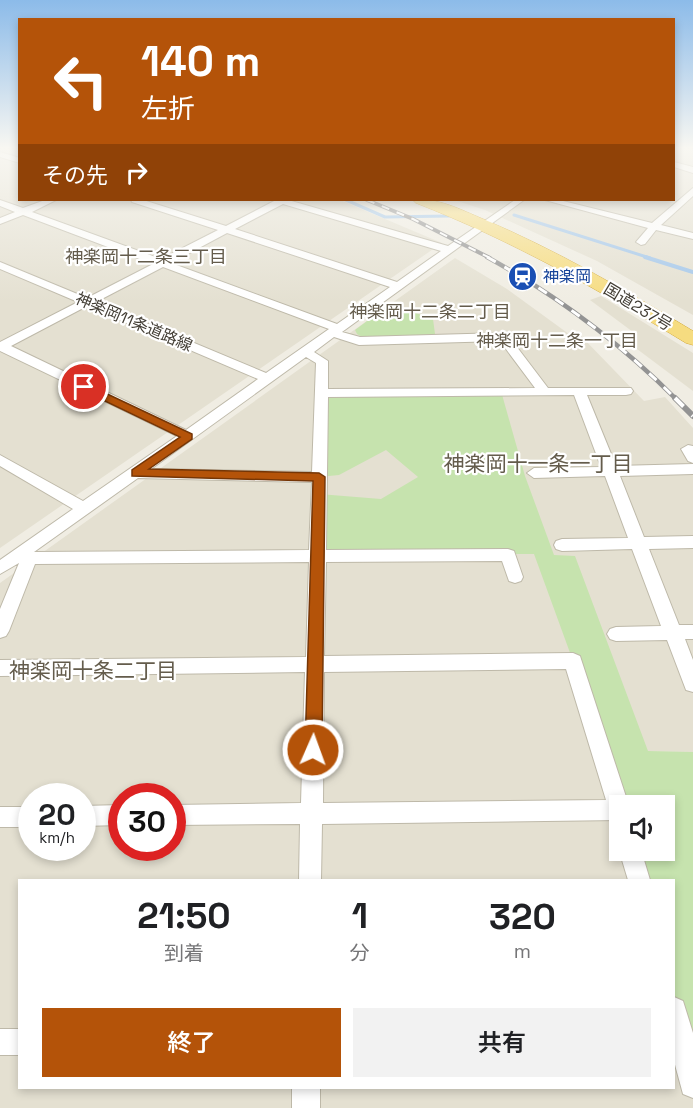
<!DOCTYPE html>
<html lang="ja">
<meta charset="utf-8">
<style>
body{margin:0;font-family:"Space Grotesk","Noto Sans JP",sans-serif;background:#f2f2f2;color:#202124;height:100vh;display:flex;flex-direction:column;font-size:22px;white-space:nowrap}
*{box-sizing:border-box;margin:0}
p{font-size:20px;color:#757577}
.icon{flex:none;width:33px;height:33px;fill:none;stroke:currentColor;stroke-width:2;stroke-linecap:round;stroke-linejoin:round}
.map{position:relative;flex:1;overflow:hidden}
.panel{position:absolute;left:18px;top:879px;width:657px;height:210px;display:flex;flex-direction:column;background:#fff;border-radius:0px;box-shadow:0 3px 9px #0003}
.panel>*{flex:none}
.top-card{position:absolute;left:18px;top:18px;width:657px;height:183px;border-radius:0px;box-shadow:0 3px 9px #0003;background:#b45309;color:#fff;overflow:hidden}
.controls{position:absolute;left:609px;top:795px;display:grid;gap:12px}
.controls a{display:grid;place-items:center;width:66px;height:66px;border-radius:0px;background:#fff;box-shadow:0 3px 9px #0003;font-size:30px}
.speed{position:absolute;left:18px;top:783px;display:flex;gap:12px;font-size:30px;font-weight:700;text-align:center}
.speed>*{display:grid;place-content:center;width:78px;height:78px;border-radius:50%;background:#fff;box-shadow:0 3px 9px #0003;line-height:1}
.speed small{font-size:15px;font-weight:400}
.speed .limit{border:9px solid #d22;background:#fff;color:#111}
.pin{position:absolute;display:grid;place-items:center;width:51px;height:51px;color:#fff;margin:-26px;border:3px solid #fff;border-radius:50%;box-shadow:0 2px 6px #0007}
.me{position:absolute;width:66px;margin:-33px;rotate:2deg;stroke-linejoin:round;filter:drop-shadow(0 0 4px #0008)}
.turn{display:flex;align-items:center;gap:21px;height:126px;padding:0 24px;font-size:27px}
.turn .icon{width:78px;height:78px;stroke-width:2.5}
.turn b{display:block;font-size:42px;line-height:51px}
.then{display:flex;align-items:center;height:57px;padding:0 24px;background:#0003;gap:12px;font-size:22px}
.eta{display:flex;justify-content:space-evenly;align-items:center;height:102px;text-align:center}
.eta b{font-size:36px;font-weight:600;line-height:42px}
.primary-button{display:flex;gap:12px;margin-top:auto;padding:12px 24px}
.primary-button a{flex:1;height:69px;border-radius:0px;background:#b45309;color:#fff;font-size:24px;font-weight:600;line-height:69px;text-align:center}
.primary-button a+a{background:#f2f2f2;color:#202124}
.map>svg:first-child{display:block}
.residential{fill:#e4e0d1;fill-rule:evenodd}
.green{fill:#c6e3ae}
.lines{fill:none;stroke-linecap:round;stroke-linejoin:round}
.stream-far1{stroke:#a2c6ea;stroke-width:3}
.stream{stroke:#a2c6ea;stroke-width:4}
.minor-casing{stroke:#beb9a9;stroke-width:2}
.trunk-casing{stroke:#d2a93b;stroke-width:1}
.minor{fill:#fff;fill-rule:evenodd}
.trunk{fill:#f6dc80;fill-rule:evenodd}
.rail-far2-casing{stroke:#939393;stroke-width:4}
.rail-far1-casing{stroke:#939393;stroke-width:4.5}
.rail-casing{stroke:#939393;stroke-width:6}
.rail-far2{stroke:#fff;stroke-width:2;stroke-dasharray:8;stroke-linecap:butt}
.rail-far1{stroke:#fff;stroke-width:3;stroke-dasharray:10;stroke-linecap:butt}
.rail{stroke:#fff;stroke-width:4;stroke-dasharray:12;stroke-linecap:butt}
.route{fill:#b45309;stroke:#753606;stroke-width:1.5}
.labels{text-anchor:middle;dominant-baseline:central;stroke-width:4.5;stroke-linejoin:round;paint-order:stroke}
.far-transit-label{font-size:16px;fill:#164399;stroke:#fff;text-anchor:start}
.far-street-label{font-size:16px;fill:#423d34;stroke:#fff}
.far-neighbourhood-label{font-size:18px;fill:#645c4c;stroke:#fff}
.neighbourhood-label{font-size:21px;fill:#645c4c;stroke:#fff}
</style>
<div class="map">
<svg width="693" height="1108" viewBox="0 0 693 1108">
<rect width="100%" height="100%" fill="#f0ede3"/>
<path class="residential" d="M0,147H19L20,200H340L442,243L0,548Z
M674,147H693V315L597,261L485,210L454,200H674Z
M455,258L507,289L573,337L581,336L644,401L665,397L693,428V752L606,751L620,806V850L633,851L642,880H20V1088H674V994L693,1064V1108H0V583ZM32,796H82V848H32ZM122,796H172V848H122Z
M601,296L693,353V391L637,349L633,332L590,300Z"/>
<path class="green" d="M390,304L433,319L435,334L366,339L357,334L355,330Z
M501,391L525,476L554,555L575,556L648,751L693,752V1064L674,994V880H642L633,851L664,850V806L621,805L573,661L534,554L317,555L319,494L381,499L418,477L386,450L339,475L319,477L320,393Z"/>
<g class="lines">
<path class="stream-far1" d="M346,200L385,217L449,216
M514,215L650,258"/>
<path class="stream" d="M645,257L693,272"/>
<defs>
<path id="minor" d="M0,152L20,158V163L0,157Z
M674,162L693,167V173L674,167Z
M693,188V196L661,225L693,233V239L656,230L645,244L641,245L636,242L648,228L545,200H559L652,223Z
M0,200L23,208L45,200H56L32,212L161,259L218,230L132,202L131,200H143L226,226L276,200H288L448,246L515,200H524L342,332L360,337L503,333L507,334L548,388H631L633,391L631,394L626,395H587L616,466L693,464V474L620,476L644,537L693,536V548L649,549L679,625H693V639H685L693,660V692L686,690L667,640L616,641L610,639L607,634L610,629L616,627L661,626L632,549L562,551L556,549L554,545L556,541L562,539L628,538L605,476L534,478L527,473L534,468L601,467L574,395L328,397L326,550L508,549L514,551L523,577L521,581L515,583L509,581L502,561L326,562L324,656L573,653L580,656L629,806H620V820L322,824L321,880H299L300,824L172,825V805L301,803L305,672L0,676V660L306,657L309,562L35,564L9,631L6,636L0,638V609L19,563L0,574V560L73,509L0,466V455L83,501L177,436L0,351V342L78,302L0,269V262L87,298L153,264L23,215L0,224V218L15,212L0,206ZM283,204L441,251L397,282L235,229ZM227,233L390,287L337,324L171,263ZM163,267L329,329L266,373L96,302ZM87,306L258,379L186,430L11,346ZM334,337L359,345L500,341L535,388L328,389V361L314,352ZM306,357L316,363L312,472L151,469ZM138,478L312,482L309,550L34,552ZM566,669L606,800L323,803L324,672Z
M688,445L693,446V463L688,461L681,449Z
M122,805V825L82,826V806Z
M0,807H32V827H0Z
M620,848V850H641L650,880H628L619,850Z
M674,997L683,1001L693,1033V1098L683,1094L674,1061Z
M0,1029H20V1055H0Z
M292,1088H320V1108H292Z"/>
<path id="trunk" d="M413,200C438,197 461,210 483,219C556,250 625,290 693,331V345L686,343C599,290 511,240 416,203Z"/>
</defs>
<use href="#minor" class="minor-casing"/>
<use href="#trunk" class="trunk-casing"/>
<use href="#minor" class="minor"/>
<use href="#trunk" class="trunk"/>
<defs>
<path id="rail-far2" d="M367,200L413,219L490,258"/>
<path id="rail-far1" d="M487,257C556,295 620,343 676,399"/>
<path id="rail" d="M675,398L693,416"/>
</defs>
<use href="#rail-far2" class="rail-far2-casing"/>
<use href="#rail-far1" class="rail-far1-casing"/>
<use href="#rail" class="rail-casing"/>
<use href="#rail-far2" class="rail-far2"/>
<use href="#rail-far1" class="rail-far1"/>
<use href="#rail" class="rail"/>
</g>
<linearGradient id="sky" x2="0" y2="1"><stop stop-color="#8cbbe9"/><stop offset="0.49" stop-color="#f8f7f2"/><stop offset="1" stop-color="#f8f7f2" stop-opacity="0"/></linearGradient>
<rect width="693" height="302" fill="url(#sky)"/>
<path class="route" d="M84,383L192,434V439L149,469L319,473L325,477L322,750L319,755L313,757L307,755L305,750L313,481L132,476V470L180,437L80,389V384Z"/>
<defs>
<symbol id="station-disc" viewBox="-11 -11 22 22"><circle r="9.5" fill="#1a4fb4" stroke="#fff"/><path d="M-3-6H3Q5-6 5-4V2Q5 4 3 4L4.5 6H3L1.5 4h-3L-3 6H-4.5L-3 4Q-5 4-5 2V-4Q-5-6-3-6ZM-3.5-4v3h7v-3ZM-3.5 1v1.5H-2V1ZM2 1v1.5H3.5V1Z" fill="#fff"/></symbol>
</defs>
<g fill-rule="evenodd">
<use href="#station-disc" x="506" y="260" width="33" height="33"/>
</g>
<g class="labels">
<g class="far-transit-label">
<text x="543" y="276">神楽岡</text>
</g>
<g class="far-street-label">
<text transform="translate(638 307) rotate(31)">国道237号</text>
<text transform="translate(134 322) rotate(23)">神楽岡11条道路線</text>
</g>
<g class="far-neighbourhood-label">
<text x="146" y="256">神楽岡十二条三丁目</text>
<text x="430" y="311">神楽岡十二条二丁目</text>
<text x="557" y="340">神楽岡十二条一丁目</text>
</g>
<g class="neighbourhood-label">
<text x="538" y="463">神楽岡十一条一丁目</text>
<text x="93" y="670">神楽岡十条二丁目</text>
</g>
</g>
</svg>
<div class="controls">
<a><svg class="icon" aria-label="sound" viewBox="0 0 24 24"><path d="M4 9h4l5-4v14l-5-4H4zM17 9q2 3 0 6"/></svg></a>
</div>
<div class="speed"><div>20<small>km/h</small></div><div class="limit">30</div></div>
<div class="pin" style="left:84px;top:387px;background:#d93025"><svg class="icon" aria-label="arrive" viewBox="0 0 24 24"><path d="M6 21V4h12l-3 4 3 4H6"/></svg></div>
<svg class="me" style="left:313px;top:750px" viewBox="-20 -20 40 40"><circle r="17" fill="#b45309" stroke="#fff" stroke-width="3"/><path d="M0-11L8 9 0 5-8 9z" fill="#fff"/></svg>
<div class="top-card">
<div class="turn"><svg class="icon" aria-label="left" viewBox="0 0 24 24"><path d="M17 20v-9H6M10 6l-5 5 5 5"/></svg><div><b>140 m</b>左折</div></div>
<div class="then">その先<svg class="icon" aria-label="right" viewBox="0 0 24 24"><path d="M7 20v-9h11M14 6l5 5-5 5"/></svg></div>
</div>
<section class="panel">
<div class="eta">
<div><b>21:50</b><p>到着</p></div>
<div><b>1</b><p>分</p></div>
<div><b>320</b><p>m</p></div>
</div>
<div class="primary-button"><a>終了</a><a>共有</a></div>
</section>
</div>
